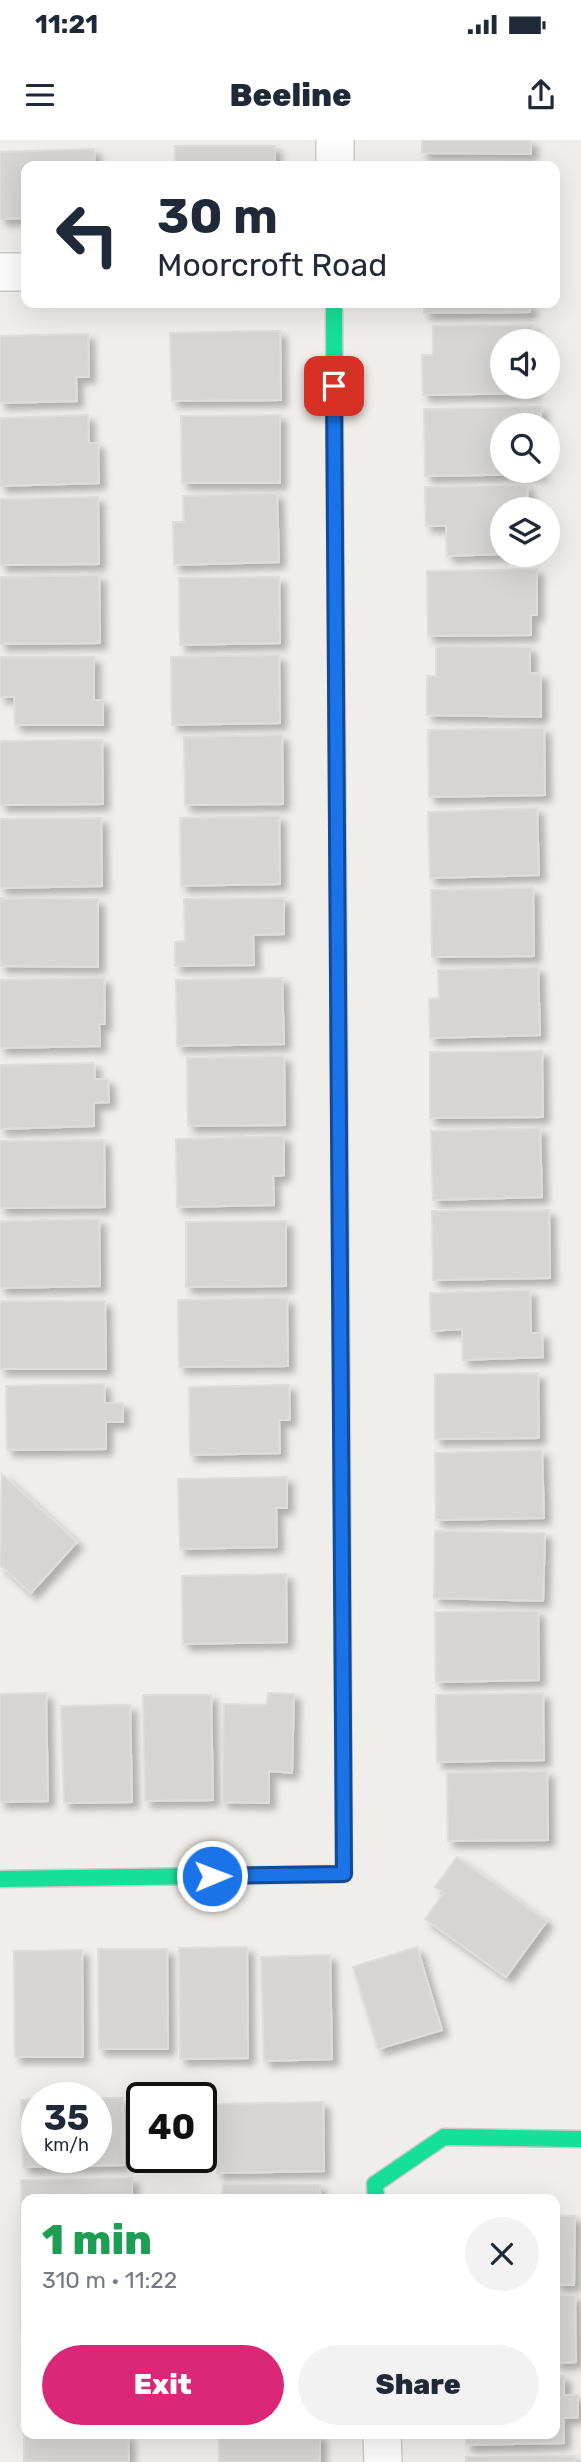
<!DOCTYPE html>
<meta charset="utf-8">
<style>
body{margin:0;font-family:Rubik,sans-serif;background:#f2f2f3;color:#1f2937;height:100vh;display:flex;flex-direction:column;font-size:26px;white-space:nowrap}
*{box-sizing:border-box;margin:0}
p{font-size:23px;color:#747a83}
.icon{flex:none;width:38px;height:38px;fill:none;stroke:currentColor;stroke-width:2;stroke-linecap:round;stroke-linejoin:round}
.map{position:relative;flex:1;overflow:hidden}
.drawer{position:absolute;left:21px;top:2054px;width:539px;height:245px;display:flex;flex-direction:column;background:#fff;border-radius:14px;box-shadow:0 7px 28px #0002}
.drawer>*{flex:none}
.top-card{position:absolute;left:21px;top:21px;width:539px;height:147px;border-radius:14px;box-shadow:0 7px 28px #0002;background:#fff;color:#1f2937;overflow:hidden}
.fabs{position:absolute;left:490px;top:189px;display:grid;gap:14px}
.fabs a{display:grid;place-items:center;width:70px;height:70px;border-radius:50%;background:#fff;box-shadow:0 7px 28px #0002;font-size:35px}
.speed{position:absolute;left:21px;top:1942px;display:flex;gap:14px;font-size:35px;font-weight:700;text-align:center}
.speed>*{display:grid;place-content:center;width:91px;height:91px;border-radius:50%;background:#fff;box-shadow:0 7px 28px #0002;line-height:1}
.speed small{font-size:18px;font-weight:400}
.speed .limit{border:4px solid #111;border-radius:10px;background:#fff;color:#111}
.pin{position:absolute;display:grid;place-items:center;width:60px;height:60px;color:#fff;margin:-30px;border-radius:14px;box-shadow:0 4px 10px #0006}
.me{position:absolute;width:77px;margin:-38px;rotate:89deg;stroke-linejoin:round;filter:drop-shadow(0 0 5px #0008)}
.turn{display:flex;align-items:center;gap:24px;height:147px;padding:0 21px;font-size:32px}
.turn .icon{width:91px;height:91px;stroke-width:2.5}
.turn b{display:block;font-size:49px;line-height:60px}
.round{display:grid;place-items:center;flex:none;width:74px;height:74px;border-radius:37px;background:#f2f2f3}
.overview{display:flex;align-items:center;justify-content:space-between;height:119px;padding:0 21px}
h1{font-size:42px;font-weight:800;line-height:52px;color:#1e9e55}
.primary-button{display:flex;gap:14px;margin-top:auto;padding:14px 21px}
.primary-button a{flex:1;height:80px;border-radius:42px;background:#db2777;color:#fff;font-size:28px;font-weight:800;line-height:80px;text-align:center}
.primary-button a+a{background:#f2f2f3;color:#1f2937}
.status{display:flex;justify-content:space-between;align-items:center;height:49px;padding:0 35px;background:#fff;direction:ltr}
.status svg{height:19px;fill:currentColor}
header{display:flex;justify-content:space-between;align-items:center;height:91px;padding:0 21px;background:#fff;font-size:32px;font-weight:800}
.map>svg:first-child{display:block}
.building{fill:#d6d5d3;stroke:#deddd9;stroke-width:2;filter:url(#shadow)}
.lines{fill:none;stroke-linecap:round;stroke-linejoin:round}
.street-casing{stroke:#cbcccc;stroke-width:40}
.fast-casing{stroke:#cacacb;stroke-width:19}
.slow-casing{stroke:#cacacb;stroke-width:19}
.jam-casing{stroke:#cacacb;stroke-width:19}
.street{stroke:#fdfcfc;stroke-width:37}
.fast{stroke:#16e098;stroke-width:16}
.slow{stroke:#ffcf43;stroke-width:16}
.jam{stroke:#f24e42;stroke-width:16}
.route-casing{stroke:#114b97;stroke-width:18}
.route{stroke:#1a73e8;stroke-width:12}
</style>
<div class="status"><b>11:21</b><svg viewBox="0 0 49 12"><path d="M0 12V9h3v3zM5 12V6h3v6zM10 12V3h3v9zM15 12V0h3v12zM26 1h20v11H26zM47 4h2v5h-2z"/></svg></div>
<header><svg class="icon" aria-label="menu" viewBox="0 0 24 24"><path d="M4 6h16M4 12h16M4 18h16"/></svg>Beeline<svg class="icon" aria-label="share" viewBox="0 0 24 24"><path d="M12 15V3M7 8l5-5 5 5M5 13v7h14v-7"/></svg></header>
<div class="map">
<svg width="581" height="2322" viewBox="0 0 581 2322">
<defs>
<filter id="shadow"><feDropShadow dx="6" dy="6" stdDeviation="3.5" flood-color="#0004"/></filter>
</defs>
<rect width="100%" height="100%" fill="#efeeea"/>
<path class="building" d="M422,0H531V14L422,13Z
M175,6H275V26H175Z
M94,9L95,26H26V78L0,79V12Z
M424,163H530V172L424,173Z
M533,185V201H502V247H534V253L423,255L422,215H433V186Z
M280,191L281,260L172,261L170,193Z
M88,194L89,237H76L77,261L0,263V196Z
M541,267V285H502V331H542V334L425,336L424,269Z
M88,275L89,303H98L99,343L0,346V278Z
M280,275V343H182L181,276Z
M527,345L528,369H502V414L447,416L446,386H426L425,347Z
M277,353L279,422L174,425L173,382H184L183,356Z
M98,357L99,424L0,425V359Z
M537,429V475H531V495L428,496L427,431Z
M99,435L100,503L0,504V437Z
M279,437L280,503L180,505L179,438Z
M436,506L530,507V533L541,534V577L427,575V536H436Z
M279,515L280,583L172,585L171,517Z
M0,517H94V560H103V585H15L14,557H0Z
M544,588L545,655L429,657L428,590Z
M282,595L283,664L185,665L184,597Z
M102,600L103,664L0,665V601Z
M537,668L539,735L430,738L428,672Z
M279,676L280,744L181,746L180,678Z
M101,678L102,746L0,748V679Z
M533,748L534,816L432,817L431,750Z
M0,758L98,759V827L0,826Z
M284,758V794L253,795L254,825L175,826V802L185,801L184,759Z
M538,827L540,895L430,898L429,859L439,858L438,830Z
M104,838L105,884H99L100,906L0,908V840Z
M282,838L284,904L177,906L176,840Z
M542,911L543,977L430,978V912Z
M284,916L285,985L188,986L187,918Z
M94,923L95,939H108L109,962L94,963V986L0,989V925Z
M540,988L542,1057L433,1060L431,991Z
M284,996V1035L273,1036L274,1065L177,1067L176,999Z
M104,1000L105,1067L0,1068V1001Z
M549,1070L550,1138L433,1140L432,1071Z
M99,1079L100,1146L0,1148V1081Z
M286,1081V1146L186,1147V1082Z
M530,1150L531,1193H542L543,1217L463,1220L462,1189L431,1191L430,1153Z
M287,1158L288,1226L179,1227L178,1160Z
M0,1161H105L106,1229H0Z
M538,1233L539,1298L435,1299V1234Z
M104,1244L105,1263H123V1282H106V1309L7,1310L6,1246Z
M289,1245L290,1280H279L280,1313L190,1315L189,1247Z
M542,1310L544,1378L436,1380L435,1313Z
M2,1334L77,1402L31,1453L0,1425Z
M287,1337V1368H276L277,1407L180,1409L178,1339Z
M435,1391L545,1393L543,1461L434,1458Z
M286,1434L287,1502L183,1504L182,1436Z
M538,1471L539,1540L436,1542L435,1472Z
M46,1553L48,1661L0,1662V1554Z
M268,1553L294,1554L292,1633L269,1631V1663L222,1662L224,1564L267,1565Z
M543,1553L544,1620L437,1622L436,1555Z
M143,1555H211L213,1660L145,1661Z
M130,1565L132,1662L64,1663L61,1566Z
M547,1631L548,1700L448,1701L447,1633Z
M457,1717L547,1781L506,1837L425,1779L444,1753L435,1747Z
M247,1807L248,1918L180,1919L179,1808Z
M417,1807L442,1890L378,1909L353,1827Z
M98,1809H167L168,1909H99Z
M82,1810L83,1917H15L14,1811Z
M330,1815L332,1919L264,1921L261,1817Z
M96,1958H123L124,2025L23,2027L21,1960L37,1959V2018H96Z
M323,1962L324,2031L217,2033L215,1964Z
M132,2038V2060H26V2107H22L21,2040Z
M223,2044L320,2045V2060H222Z
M555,2076H575L574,2145H555Z
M22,2120H26V2188H21Z
M555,2155H575L576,2222L555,2223Z
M22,2200H26V2240H23Z
M555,2236H564V2255H578V2277L563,2278L564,2303L466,2305V2294H555Z
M24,2282H26V2294H128L129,2322H24Z
M219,2294H320V2322H219Z
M575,2316V2322H466V2317Z"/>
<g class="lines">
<defs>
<path id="street" d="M335,26V0
M0,132H26
M382,2294L383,2322"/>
<path id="fast" d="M334,163L335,344
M337,612L341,1200
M0,1739L344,1734L342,1359
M376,2060L375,2044L444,1997L581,1999"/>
<path id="slow" d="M335,344L337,612"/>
<path id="jam" d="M341,1200L342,1359"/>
</defs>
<use href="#street" class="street-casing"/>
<use href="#fast" class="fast-casing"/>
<use href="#slow" class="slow-casing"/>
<use href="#jam" class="jam-casing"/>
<use href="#street" class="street"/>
<use href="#fast" class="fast"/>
<use href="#slow" class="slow"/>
<use href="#jam" class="jam"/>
</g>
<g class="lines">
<defs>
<path id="route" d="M212,1736L344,1734L334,246"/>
</defs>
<use href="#route" class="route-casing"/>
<use href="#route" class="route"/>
</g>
</svg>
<div class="fabs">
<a><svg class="icon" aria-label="sound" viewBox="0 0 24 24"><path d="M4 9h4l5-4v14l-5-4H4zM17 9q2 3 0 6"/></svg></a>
<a><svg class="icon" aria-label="search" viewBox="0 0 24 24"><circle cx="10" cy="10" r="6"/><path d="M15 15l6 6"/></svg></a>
<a><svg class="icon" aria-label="layers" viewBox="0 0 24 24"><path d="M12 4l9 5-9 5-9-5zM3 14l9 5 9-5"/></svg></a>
</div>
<div class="speed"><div>35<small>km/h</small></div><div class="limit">40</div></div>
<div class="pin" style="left:334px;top:246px;background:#d93025"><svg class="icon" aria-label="arrive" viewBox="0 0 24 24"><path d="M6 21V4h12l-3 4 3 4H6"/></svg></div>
<svg class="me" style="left:212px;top:1736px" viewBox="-20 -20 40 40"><circle r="17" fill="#1a73e8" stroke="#fff" stroke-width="3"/><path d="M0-11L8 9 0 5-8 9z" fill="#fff"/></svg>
<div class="top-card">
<div class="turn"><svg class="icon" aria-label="left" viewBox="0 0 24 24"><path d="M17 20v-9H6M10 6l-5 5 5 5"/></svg><div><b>30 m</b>Moorcroft Road</div></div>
</div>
<section class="drawer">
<div class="overview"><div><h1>1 min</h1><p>310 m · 11:22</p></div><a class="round"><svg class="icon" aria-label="close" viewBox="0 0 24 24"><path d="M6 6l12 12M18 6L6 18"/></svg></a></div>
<div class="primary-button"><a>Exit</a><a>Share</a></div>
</section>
</div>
